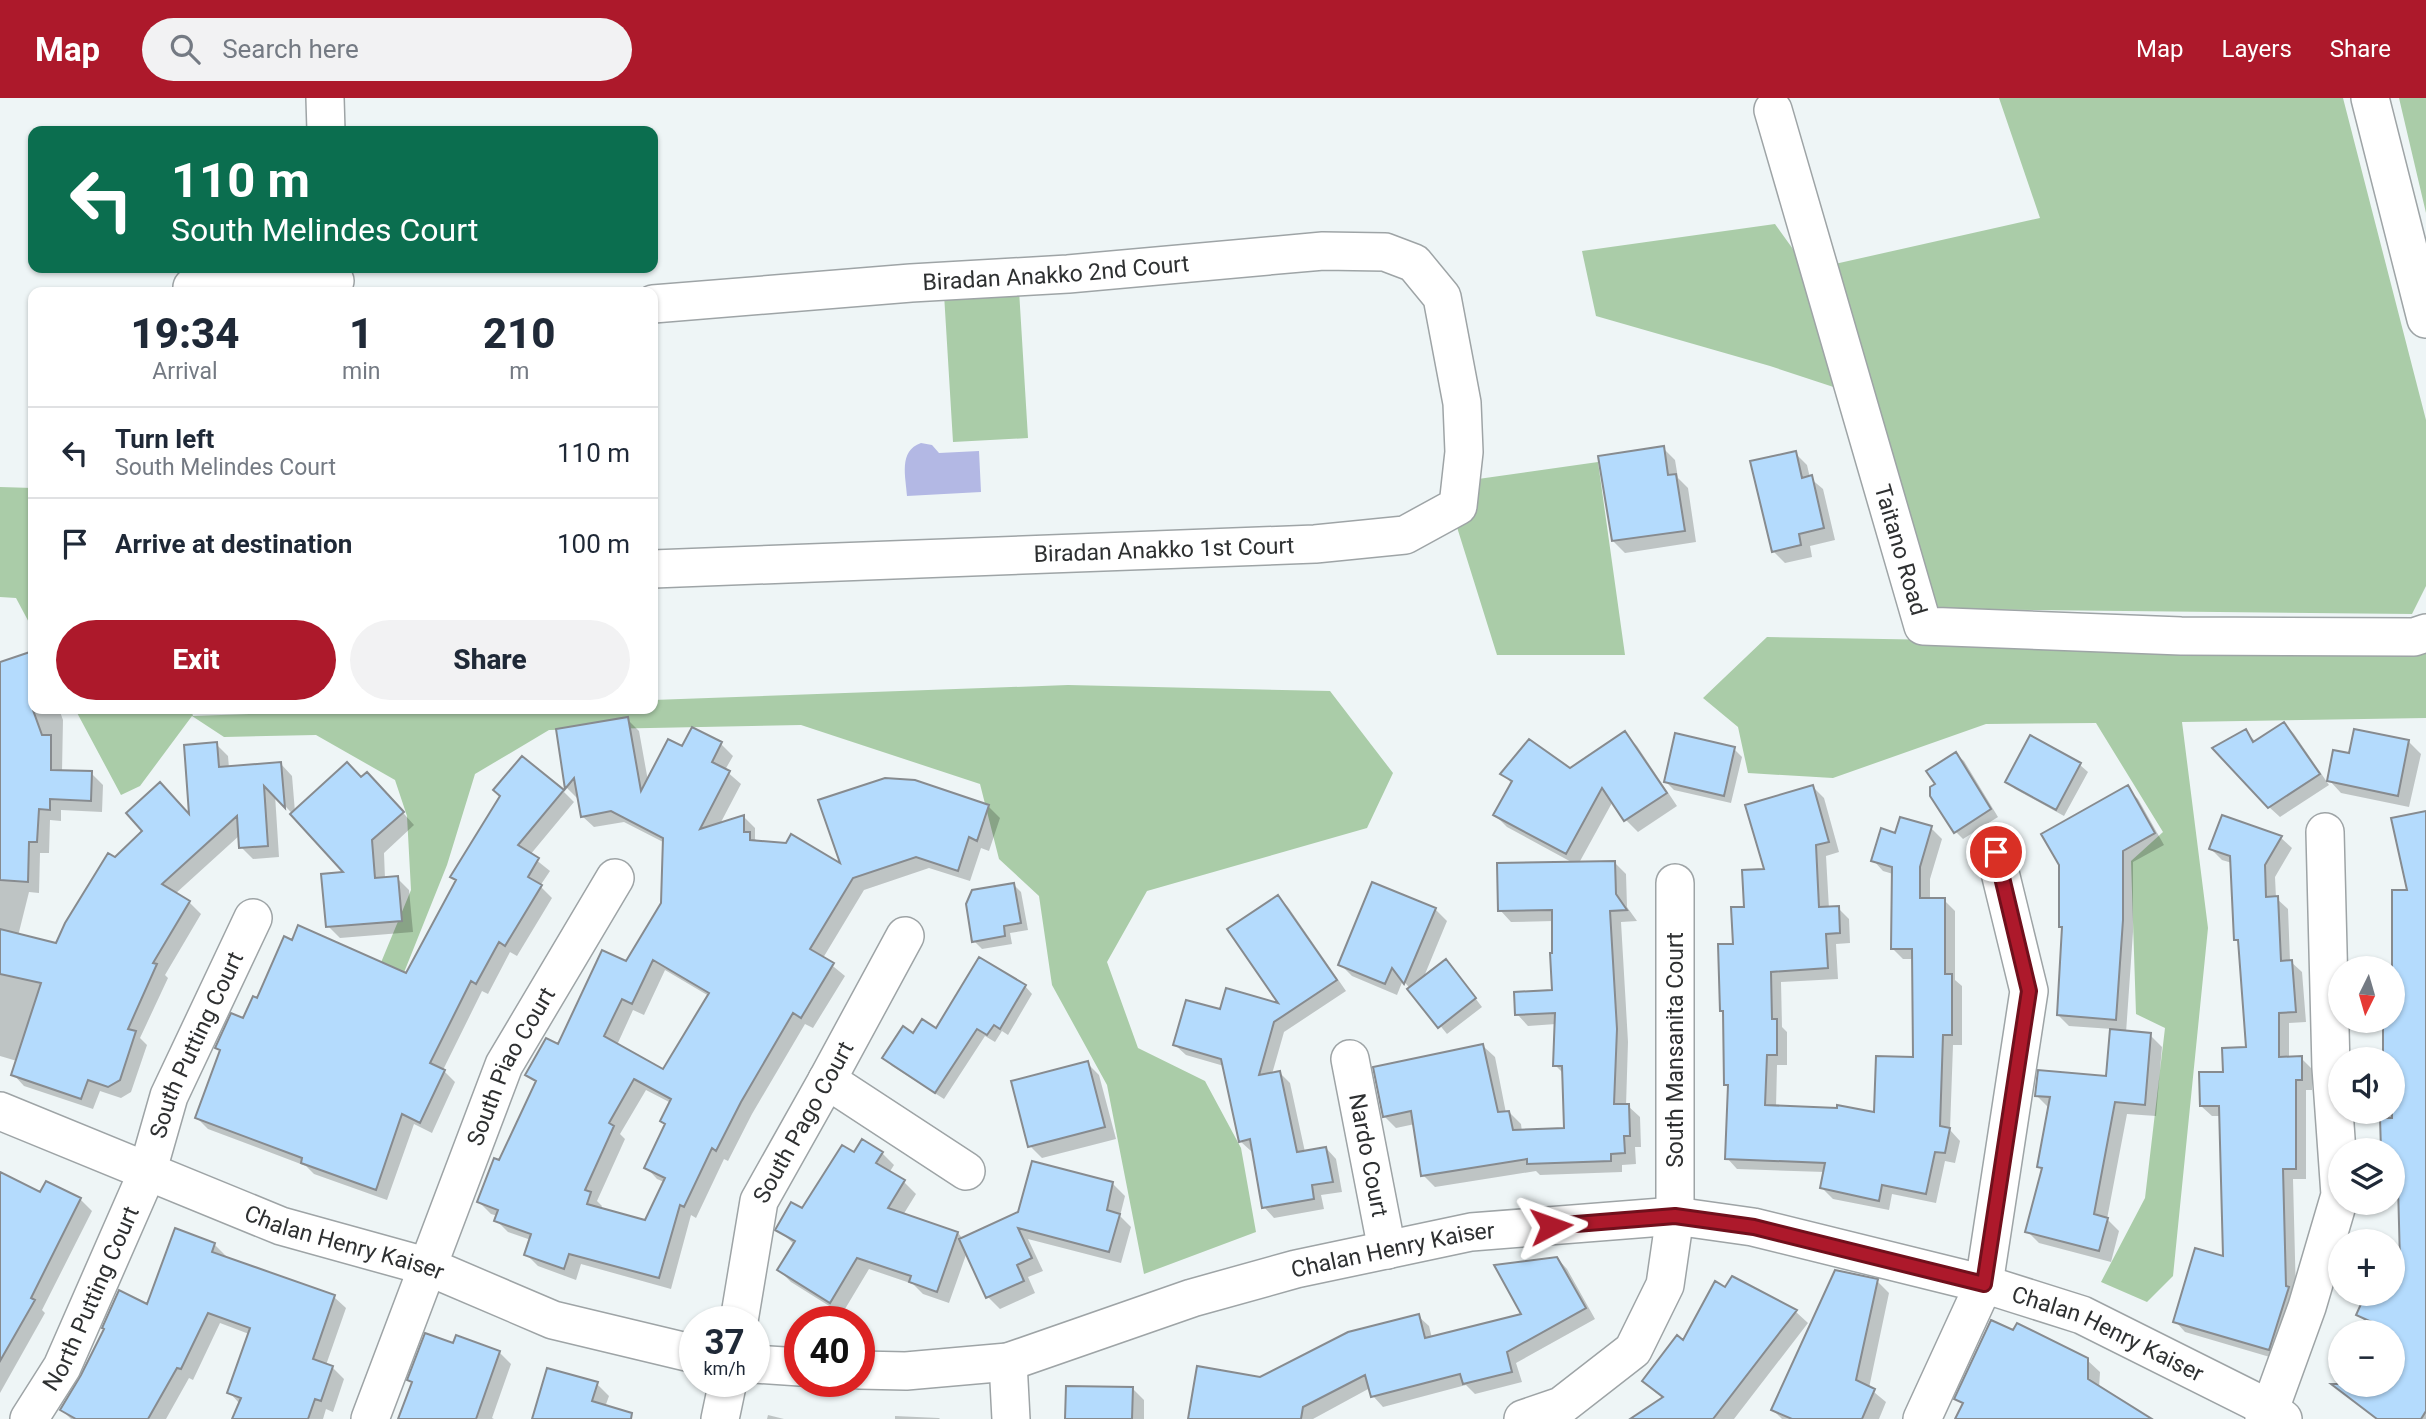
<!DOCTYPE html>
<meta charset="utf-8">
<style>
body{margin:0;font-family:Roboto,sans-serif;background:#f2f2f3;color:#1f2937;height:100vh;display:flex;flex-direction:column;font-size:26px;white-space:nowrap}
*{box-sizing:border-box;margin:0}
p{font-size:23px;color:#747a83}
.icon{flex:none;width:38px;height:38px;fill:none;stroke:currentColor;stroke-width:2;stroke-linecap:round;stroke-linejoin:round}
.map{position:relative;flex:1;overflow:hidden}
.panel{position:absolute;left:28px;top:189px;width:630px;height:427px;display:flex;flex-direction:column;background:#fff;border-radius:14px;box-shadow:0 2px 5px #0004}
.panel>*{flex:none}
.banner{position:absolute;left:28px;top:28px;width:630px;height:147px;border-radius:14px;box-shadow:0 2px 5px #0004;background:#0b6e4f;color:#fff;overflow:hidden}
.needle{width:46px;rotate:185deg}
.fabs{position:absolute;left:2328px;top:858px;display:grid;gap:14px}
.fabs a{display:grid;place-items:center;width:77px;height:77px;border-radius:50%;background:#fff;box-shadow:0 2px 5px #0004;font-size:35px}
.speed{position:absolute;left:679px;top:1208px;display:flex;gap:14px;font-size:35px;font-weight:700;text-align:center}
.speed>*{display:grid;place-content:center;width:91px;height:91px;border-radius:50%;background:#fff;box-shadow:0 2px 5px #0004;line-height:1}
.speed small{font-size:18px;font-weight:400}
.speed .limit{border:10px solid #d22;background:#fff;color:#111}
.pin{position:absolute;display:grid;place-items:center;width:60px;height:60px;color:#fff;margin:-30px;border:4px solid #fff;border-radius:50%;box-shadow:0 2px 7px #0007}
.me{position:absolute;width:77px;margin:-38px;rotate:86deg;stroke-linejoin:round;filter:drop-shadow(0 0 5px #0008)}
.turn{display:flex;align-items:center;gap:24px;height:147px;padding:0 28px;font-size:32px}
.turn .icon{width:91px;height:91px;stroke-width:2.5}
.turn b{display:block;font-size:49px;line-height:60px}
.eta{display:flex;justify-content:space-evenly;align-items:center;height:119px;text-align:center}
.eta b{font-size:42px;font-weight:800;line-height:49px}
.primary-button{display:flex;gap:14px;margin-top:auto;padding:14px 28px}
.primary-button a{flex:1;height:80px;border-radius:42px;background:#ad192b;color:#fff;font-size:28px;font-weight:800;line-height:80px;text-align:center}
.primary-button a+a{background:#f2f2f3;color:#1f2937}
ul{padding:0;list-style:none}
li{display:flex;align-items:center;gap:21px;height:91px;padding:0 28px;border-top:2px solid #e0e1e3}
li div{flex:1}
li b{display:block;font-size:26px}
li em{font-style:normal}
header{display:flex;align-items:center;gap:42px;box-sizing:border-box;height:98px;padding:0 35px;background:#ad192b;color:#fff}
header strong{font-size:33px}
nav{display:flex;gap:38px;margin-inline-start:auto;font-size:24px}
.search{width:490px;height:63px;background:#f2f2f3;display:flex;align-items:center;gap:18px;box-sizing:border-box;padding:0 24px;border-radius:38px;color:#747a83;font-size:26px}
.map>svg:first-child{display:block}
.green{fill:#aacca8}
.water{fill:#b3b8e4}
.shadow{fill:#0003;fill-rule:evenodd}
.building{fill:#b4dbfd;stroke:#878b8f;stroke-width:2;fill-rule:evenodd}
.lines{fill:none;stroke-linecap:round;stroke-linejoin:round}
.minor-casing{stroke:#9ea4a6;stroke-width:40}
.minor{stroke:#fff;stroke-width:37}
.route-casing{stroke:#70101c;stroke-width:18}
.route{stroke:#ad192b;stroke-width:12}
.labels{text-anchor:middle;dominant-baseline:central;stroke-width:7;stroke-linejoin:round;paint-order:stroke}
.street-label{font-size:23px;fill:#2e3031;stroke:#fff}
</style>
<header>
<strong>Map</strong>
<div class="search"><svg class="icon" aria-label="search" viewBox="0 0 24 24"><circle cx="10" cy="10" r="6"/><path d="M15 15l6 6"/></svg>Search here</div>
<nav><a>Map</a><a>Layers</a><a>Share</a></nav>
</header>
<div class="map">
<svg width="2426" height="1321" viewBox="0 0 2426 1321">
<rect width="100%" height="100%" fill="#eef5f6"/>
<path class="green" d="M1999,0H2343L2426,322V488L2412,516L1938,511L1876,303L1770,268L1596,218L1582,153L1775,126L1808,172L2040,120Z
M2399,0H2426V115Z
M1019,192L1028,340L953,344L944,196Z
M1598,364L1625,557H1497L1456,426L1471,382Z
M0,389L33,390V532L16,500L0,499Z
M1767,539L2426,550V620L2182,624L2208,830L2173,1178L2147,1204L2101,1184L2145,1100L2165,930L2136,916L2131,763L2163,734L2096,625L1986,626L1833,680L1748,675L1738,629L1703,600Z
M1068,587L1330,593L1393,675L1367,730L1147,793L1107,864L1138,950L1205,983L1241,1050L1256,1134L1144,1176L1107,987L1052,887L1039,798L999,761L980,686L801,627L549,632L475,676L447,767L397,892L363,908L411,792L407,718L395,682L316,637L224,639L192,618L140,688L121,697L75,611H191L193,618L397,611H653V602Z"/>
<path class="water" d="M921,345L932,347L939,355L979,353L981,394L907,398C906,379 898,353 921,345Z"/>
<path class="shadow" d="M1663,350L1675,362L1678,380L1688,390L1696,444L1625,455L1613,443Z
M1795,355L1807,367L1810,380L1823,391L1835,442L1810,448L1812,459L1785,465L1773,453Z
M32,555L33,611H59L63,622L62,674L91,675L103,687L102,714L61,712V723L50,722L49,755H40L39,795L29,794L18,838L57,847L115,761L191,720L216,646L228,658L229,670L281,666L292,678L295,714L361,681L379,688L414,727L384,755L385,781L397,780L409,792L413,834L340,840L328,828L347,775L275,697L279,759L253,761L241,749L240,737L175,796L189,804L201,816L165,877L168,880L140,940L147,947L131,994L121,1000L100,993L93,1011L24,988L13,976L17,963L0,958V566Z
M627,621L639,633L648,683L683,650L693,631L721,646L733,658L725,672L741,686L720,726L743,718L755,730V741L758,744L843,769L988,708L1000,720L989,753L981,750L970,783L929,770L864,792L823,860L845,878L813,930L805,926L752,1016L728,1063L724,1061L696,1120L691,1117L671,1191L581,1166L576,1182L538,1168L526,1156L531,1142L508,1134L496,1122L498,1118L491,1116L479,1104L537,985L528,976L558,949L627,865L663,805L665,745L624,724L594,729L582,718L578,701L567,690L558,633ZM665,872L709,898L664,974L617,947L633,912L644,917ZM646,992L671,1005L662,1023L666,1027L646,1069L657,1081L664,1084L646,1124L600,1112L602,1108L597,1103L625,1041L620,1036Z
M2284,626L2294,636L2329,687L2280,719L2269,709L2246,634L2256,644Z
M1625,636L1637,648L1677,708L1638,734L1626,722L1613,703L1579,765H1615L1626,776L1627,809L1637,823L1621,824L1628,944L1626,1008H1628L1640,1019L1641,1049H1635L1636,1066L1622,1067V1074L1540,1077L1536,1073L1435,1089L1423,1077L1415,1026L1396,1030L1384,1018L1483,948L1495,959L1506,1015L1509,1014L1521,1026L1522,1034L1566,1032L1564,976L1555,967L1556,926L1528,928L1517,916L1554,894V823L1511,824L1500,812L1575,766L1507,729L1495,717L1512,686L1503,676L1570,672Z
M2031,640L2080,667L2088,674L2064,718L2015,691L2007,683Z
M2409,644L2421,656L2409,709L2341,695L2329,682L2351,657Z
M1734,651L1742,659L1731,705L1674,692L1666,684Z
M1956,656L1964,663L1998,719L1963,741L1955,733Z
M1813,689L1824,700L1839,754L1826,758L1829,811L1838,810L1849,821L1850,845L1836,846L1838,881L1781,884L1782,929L1787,934V967H1777L1776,1009L1875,1017L1915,961L1914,861H1903L1893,851V776L1883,773L1873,762L1896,737L1931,730L1942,741L1930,781V802H1944L1955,813V882L1962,888V947H1953L1950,1032L1960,1043L1955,1065L1945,1063L1936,1105L1892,1096L1889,1112L1833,1101L1822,1090L1825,1074L1737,1071L1727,1060L1729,990L1725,986V916L1722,913L1735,848L1746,810Z
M2127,690L2138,701L2164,747L2133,764V834L2126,935L2150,937L2162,949L2156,1018L2127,1016L2107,1121L2119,1133L2111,1164L2039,1145L2027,1133L2043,1073L2038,1068L2049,1010L2036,997L2108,980L2112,931L2069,928L2058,917L2064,832L2061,829Z
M563,693L574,704L530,757L550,773L540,788L552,800L517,858L510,854L488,896L482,893L443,972L455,984L432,1035L414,1026L387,1102L314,1076L306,1068L208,1031L197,1020L222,954L217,950L243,922L407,877L457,784L452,779Z
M2426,715V1174L2400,1096L2392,1095V1052H2383V1013H2392V922L2409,794Z
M2223,719L2281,740L2292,750L2275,779L2276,800L2288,811L2290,863L2302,874L2306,924L2289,925V960H2301L2312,971V992H2306V1081H2293L2296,1198L2280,1262L2185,1234L2175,1223L2225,1160L2221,1018H2212L2201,1008L2224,975L2248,951L2240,845L2236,841L2232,765L2222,762L2211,751Z
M1014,787L1021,794L1028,832L1010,835L1012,846L982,851L974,843Z
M1278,799L1288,809L1346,893L1284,934L1272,976L1279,974L1290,985L1305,1054L1326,1050L1336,1061L1342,1094L1321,1097L1324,1111L1274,1120L1264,1109L1254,1053H1251L1240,1043L1224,968L1186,957L1175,947L1221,914L1282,908Z
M1435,811L1447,823L1423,881L1453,871L1482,909L1447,936L1403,882L1397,897L1352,878L1340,866Z
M1025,888L1032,896L1008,937L1002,933L995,944L985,938L944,1001L892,968L884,960L913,937L937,932Z
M1087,965L1099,977L1116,1041L1042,1060L1030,1048Z
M882,1055L894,1067L889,1075L904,1084L916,1096L903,1117L958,1135L963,1141L1113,1086L1125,1098L1120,1118L1131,1129L1121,1165L1028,1141L1043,1173L1028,1179L1035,1195L1000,1211L988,1199L967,1154L949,1205L923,1196L913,1186L869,1171L842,1216L791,1184L779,1172L795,1147L777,1131L803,1113L854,1057Z
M0,1075L41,1096L80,1101L92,1113L42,1212L45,1215L0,1295Z
M214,1146L226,1158L225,1161L334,1199L346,1210L326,1267L333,1270L344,1281L333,1314L326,1311L323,1321H234L240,1306L229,1294L249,1236L220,1225L193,1282L189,1280L166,1321H71L62,1312L148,1208Z
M1557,1160L1567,1171L1595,1221L1516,1265L1522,1284L1475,1296L1466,1287L1383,1309L1373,1298L1370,1290L1313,1321H1190L1261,1281L1418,1218L1429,1228L1432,1240L1524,1217Z
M1733,1180L1796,1214L1808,1225L1734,1321H1691L1656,1295L1644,1283L1684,1244L1726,1191Z
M1877,1183L1889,1195L1869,1290L1886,1304L1879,1321H1782L1773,1312Z
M2426,1195V1321H2376L2341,1292L2392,1286V1234L2369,1227L2358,1216Z
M454,1247L499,1254L511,1266L492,1320L494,1321H403L413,1286L409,1282Z
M2087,1262L2100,1274L2099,1290L2149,1321H1957L1963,1307L1956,1300Z
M597,1286L609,1298L605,1309L630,1321H534Z
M1132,1290L1144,1302V1321H1067Z
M768,1317L784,1321H767Z
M895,1318L939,1320L940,1321H895Z"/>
<path class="building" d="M1664,348L1668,377L1676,376L1685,433L1612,443L1598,358Z
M1796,353L1802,380L1812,377L1824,430L1799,436L1801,447L1772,454L1750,363Z
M33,553V612L42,637H51V672L92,673L91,703L50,701V712L39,711L37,744H29L28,784L0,782V564Z
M628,619L641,693L668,641L682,648L692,629L722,644L712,664L730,673L700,731L744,717V734H750V742L786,745L791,736L840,765L818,702L885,680L915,682L989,707L977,743L969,739L958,773L916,759L853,780L810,851L834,865L801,920L793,915L741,1004L716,1053L712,1050L684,1109L680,1107L659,1180L569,1156L564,1171L524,1157L531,1136L494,1123L498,1112L477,1104L494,1060L499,1062L536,983L525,977L546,940L558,946L602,852L626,863L661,805L663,740L611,713L581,719L574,680L565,691L556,631ZM653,862L709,895L663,971L604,938L622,901L632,906ZM634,981L671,1001L660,1023L665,1026L644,1070L665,1080L645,1122L587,1106L591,1094L585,1092L614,1028L609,1025Z
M2284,624L2320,676L2268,710L2212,650L2246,631L2253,644Z
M2354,631L2409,642L2398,698L2327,683L2333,652L2349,655Z
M1625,633L1667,695L1624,723L1602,690L1566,756L1493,717L1512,683L1500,676L1529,641L1570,670Z
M1675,635L1735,649L1724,698L1664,684Z
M2030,637L2081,665L2056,712L2005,684Z
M217,644L219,669L281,664L285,710L264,688L268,748L239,750L237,718L162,786L190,803L153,865L157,866L128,931L136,933L120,982L108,989L88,982L81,1001L11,977L41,885L0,876V831L56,845L65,825L108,755L115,759L142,733L126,715L160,684L189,716L184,647Z
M1956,654L1991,711L1954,735L1930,698V689L1935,686L1926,673Z
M522,658L564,692L518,747L539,760L528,779L542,787L505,848L499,844L476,886L471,883L430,965L445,972L420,1025L402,1016L376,1092L301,1065L302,1060L195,1020L220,952L215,950L231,915L243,920L253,898L257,900L284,838L292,842L298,827L406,875L456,782L450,779L500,698L493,692Z
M347,664L361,679L367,674L404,714L372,742L375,780L398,778L402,823L326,829L321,776L343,774L290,716Z
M1813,687L1829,744L1816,747L1819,809L1839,808L1840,835L1826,836L1828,870L1771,874L1772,921H1777V957H1767L1765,1007L1837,1010V1007L1874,1014L1876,958L1913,959L1912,851H1891L1892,769L1871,763L1881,730L1895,735L1900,719L1932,728L1920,769V800H1945V876H1952V937H1943L1940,1028L1950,1030L1945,1055L1935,1054L1926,1096L1882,1087L1879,1103L1820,1090L1825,1065L1725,1061L1728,987H1724L1723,913H1720L1718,846H1733L1731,809H1744L1742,772L1764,771L1745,707Z
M2128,687L2155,735L2123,753V822L2116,922L2057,917L2062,829H2059V767L2041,736Z
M2426,713V1313L2421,1321H2377L2331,1286H2392V1234H2370L2374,1225L2356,1217L2366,1195H2392V1182L2400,1165L2398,1086H2392V1052H2381L2380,1020H2392V961H2383V922H2392V792H2407L2391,720Z
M2222,717L2282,738L2265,767L2266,799L2278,798L2281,863L2292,862L2296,914L2279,915V959L2302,958V982H2296V1071H2283L2286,1188L2289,1189L2269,1252L2173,1224L2195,1150L2223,1158L2219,1008H2200L2199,974H2223L2222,950L2246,949L2238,842H2234L2230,758L2209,751Z
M1615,763L1616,796L1627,812L1610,813L1617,931L1614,1006H1629L1630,1038H1624L1625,1055L1611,1056V1063L1527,1066V1061L1421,1078L1411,1013L1383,1019L1373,969L1483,946L1498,1014L1509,1013L1513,1032L1564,1030L1562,968H1553L1555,915L1515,917L1514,894L1552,892L1550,855H1552V812L1498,813L1497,765Z
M1372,784L1436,810L1404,886L1392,870L1385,886L1338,867Z
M1014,785L1021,825L1004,828L1005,838L972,844L966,806L972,792Z
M1278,797L1337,882L1274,924L1259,977L1280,973L1297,1054L1326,1049L1333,1084L1312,1087L1314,1101L1262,1110L1250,1041L1239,1044L1221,961L1173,947L1186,902L1220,911L1226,890L1278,905L1227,831Z
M979,859L1026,887L1000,931L994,927L987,937L977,931L935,995L882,960L903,928L913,935L922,921L936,930Z
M1446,861L1476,900L1438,930L1407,891Z
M2110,931L2151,935L2145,1007L2115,1004L2094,1116L2108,1120L2099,1153L2025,1134L2042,1070L2037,1069L2050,999L2035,998L2038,972L2106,978Z
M1088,963L1105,1029L1028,1049L1011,983Z
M862,1041L883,1054L876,1065L905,1082L888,1110L958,1134L937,1194L909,1184L911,1178L857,1160L830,1205L777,1172L795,1143L775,1132L791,1104L802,1110L842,1047L854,1054Z
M1032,1063L1113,1084L1107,1112L1120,1116L1109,1154L1018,1130L1032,1160L1017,1167L1024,1183L986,1200L959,1141L1018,1114Z
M0,1074L40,1094L46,1083L81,1100L31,1200L35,1202L0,1263Z
M175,1130L215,1145L212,1154L335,1197L313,1261L333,1268L321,1303L315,1301L308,1321H232L241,1300L227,1295L250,1230L208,1215L181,1271L177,1270L148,1321H76L60,1312L81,1277L104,1231L102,1230L119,1192L147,1206Z
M1557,1159L1586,1210L1507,1254L1512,1274L1463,1286L1460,1276L1371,1299L1365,1277L1303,1309L1301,1321H1188L1197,1268L1260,1279L1348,1234L1419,1216L1425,1240L1521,1216L1494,1167Z
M1835,1172L1878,1181L1856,1282L1875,1291L1862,1321H1792L1771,1312Z
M1732,1178L1797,1212L1713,1321H1630L1663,1299L1642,1283L1677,1237L1683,1242L1715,1183L1725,1189Z
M1991,1222L2013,1232L2017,1225L2088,1260V1281L2152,1321H1955L1963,1305L1954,1301Z
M425,1235L453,1245L456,1237L500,1253L476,1321H398L412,1284L407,1282Z
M547,1270L598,1284L592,1303L632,1315L631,1321H532Z
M1066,1288L1133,1289L1132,1321H1065Z"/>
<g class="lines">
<defs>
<g id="minor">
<path d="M325,0L326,33"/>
<path d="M2370,0L2426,221"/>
<path id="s1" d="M1773,12L1923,528L2181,538L2414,539L2426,535"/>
<path d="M192,189L335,183"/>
<path id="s2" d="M653,206L911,185L1068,176L1323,153L1385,154L1414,165L1442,199L1462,305L1464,354L1458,408L1405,437L1315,446L653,471"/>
<path id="s3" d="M1350,961L1387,1152"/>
<path d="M827,982L966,1073"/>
<path id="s4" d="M0,1013L281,1128L429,1169L553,1222L695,1256"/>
<path id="s5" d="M739,1223L759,1103L827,982L905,838"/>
<path d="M1008,1264L1011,1321"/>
<path d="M754,1266L800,1269"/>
<path id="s6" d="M859,1272L906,1273L1008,1264L1192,1200L1296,1171L1471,1134L1675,1118L1753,1129L1984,1186L2082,1217L2270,1311L2283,1321"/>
<path id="s7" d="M29,1321L62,1269L147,1075L169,998L253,820"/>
<path id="s8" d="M370,1321L504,967L615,780"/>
<path d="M720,1321L728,1283"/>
<path d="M1523,1321L1561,1308L1633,1252L1665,1187L1675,1118V785"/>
<path d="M1922,1321L1984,1186L2029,893L1995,754"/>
<path d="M2264,1321L2270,1311L2307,1209L2340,1097L2331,970L2325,734"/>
</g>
</defs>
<use href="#minor" class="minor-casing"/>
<use href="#minor" class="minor"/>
</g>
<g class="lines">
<defs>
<path id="route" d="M1551,1128L1675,1118L1754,1129L1984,1186L2029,893L1996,754"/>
</defs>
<use href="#route" class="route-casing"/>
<use href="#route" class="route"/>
</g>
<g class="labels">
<g class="street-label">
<text stroke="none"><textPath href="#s2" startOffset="404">Biradan Anakko 2nd Court</textPath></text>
<text transform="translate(1164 452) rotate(-2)">Biradan Anakko 1st Court</text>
<text stroke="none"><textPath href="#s1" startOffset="458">Taitano Road</textPath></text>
<text stroke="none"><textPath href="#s7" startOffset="411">South Putting Court</textPath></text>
<text transform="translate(1675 952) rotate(-90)">South Mansanita Court</text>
<text stroke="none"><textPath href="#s8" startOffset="380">South Piao Court</textPath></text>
<text stroke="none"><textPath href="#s5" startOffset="212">South Pago Court</textPath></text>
<text stroke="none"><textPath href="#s3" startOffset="98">Nardo Court</textPath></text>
<text stroke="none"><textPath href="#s4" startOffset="369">Chalan Henry Kaiser</textPath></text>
<text stroke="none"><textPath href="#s6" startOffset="551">Chalan Henry Kaiser</textPath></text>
<text stroke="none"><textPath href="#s7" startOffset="136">North Putting Court</textPath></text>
<text stroke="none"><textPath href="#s6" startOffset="1286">Chalan Henry Kaiser</textPath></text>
</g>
</g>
</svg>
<div class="fabs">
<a><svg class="needle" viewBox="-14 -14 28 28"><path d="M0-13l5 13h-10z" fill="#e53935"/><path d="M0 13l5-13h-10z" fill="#747a83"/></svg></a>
<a><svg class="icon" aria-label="sound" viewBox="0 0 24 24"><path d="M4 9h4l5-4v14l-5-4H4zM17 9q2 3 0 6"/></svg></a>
<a><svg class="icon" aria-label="layers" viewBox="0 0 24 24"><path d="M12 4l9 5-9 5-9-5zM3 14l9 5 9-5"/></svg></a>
<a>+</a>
<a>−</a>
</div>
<div class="speed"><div>37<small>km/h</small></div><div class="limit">40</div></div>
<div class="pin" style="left:1996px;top:754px;background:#d93025"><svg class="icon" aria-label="arrive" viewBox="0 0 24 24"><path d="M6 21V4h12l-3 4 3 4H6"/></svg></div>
<svg class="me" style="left:1551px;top:1128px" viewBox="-20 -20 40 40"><path d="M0-17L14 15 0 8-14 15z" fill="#ad192b" stroke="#fff" stroke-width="4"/></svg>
<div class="banner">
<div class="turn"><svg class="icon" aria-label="left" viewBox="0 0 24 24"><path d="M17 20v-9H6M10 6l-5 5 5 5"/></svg><div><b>110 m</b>South Melindes Court</div></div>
</div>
<section class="panel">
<div class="eta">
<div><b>19:34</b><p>Arrival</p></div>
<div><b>1</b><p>min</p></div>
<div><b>210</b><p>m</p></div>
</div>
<ul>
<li><svg class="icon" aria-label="left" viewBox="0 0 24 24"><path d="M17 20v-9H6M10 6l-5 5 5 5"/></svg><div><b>Turn left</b><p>South Melindes Court</p></div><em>110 m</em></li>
<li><svg class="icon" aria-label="arrive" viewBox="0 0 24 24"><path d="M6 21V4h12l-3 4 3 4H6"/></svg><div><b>Arrive at destination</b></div><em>100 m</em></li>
</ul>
<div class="primary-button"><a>Exit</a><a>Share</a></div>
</section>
</div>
